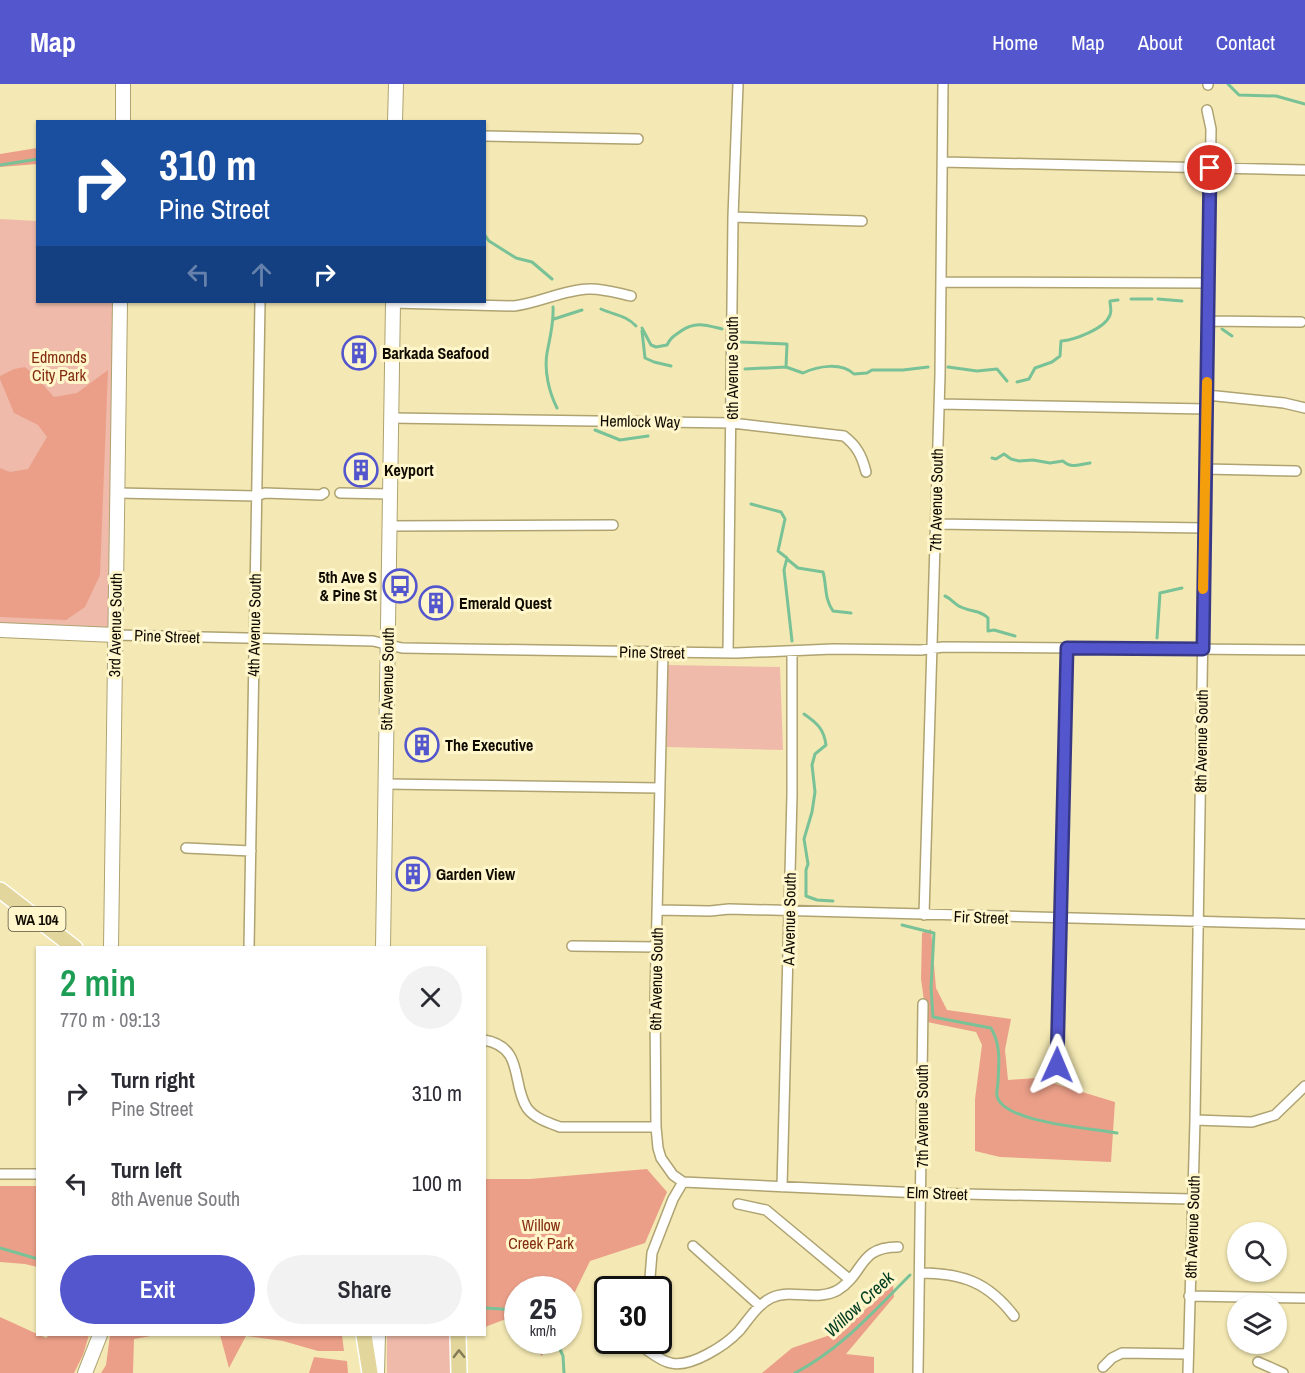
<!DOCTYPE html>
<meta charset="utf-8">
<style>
body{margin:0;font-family:"Archivo Narrow",sans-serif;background:#f2f2f3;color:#2b2b33;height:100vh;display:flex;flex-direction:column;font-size:22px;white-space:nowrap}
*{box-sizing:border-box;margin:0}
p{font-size:20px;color:#7c7c81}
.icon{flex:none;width:33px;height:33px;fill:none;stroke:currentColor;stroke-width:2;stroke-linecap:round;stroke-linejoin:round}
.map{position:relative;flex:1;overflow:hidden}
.sheet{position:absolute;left:36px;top:862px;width:450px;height:390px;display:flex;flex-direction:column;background:#fff;border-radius:0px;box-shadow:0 2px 4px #0004}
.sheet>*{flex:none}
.guide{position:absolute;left:36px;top:36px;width:450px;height:183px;border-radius:0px;box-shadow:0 2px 4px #0004;background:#1a4fa0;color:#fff;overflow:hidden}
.controls{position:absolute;left:1227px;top:1138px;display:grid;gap:12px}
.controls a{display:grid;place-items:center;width:60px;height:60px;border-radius:50%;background:#fff;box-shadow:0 2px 4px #0004;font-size:30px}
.speed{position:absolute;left:504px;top:1192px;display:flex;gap:12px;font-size:30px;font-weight:700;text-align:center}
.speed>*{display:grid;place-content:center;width:78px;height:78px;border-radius:50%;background:#fff;box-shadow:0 2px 4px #0004;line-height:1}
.speed small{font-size:15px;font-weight:400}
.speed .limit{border:3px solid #111;border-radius:9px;background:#fff;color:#111}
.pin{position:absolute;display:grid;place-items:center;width:51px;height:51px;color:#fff;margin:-26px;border:3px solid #fff;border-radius:50%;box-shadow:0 2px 6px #0007}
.me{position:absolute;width:66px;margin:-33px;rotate:1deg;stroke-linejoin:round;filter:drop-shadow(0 0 4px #0008)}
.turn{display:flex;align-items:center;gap:21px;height:126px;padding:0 24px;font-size:27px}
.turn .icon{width:78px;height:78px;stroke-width:2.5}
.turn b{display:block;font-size:42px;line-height:51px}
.lanes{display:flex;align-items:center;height:57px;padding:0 24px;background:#0003;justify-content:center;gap:30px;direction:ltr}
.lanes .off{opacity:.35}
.round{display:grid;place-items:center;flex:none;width:63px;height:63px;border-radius:32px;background:#f2f2f3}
.headline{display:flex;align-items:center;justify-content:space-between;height:102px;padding:0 24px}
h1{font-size:36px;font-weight:600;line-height:45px;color:#1e9e55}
.cta{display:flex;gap:12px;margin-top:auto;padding:12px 24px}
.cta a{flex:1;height:69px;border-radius:36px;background:#5456cd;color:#fff;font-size:24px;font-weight:600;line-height:69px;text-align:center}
.cta a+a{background:#f2f2f3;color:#2b2b33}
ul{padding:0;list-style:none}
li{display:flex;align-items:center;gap:18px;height:90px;padding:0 24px}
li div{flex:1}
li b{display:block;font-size:22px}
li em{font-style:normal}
header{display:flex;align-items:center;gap:36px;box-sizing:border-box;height:84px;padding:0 30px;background:#5456cd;color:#fff}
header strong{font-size:28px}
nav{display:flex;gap:33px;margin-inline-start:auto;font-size:21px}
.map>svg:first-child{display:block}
.green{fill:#efbaaa}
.forest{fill:#eb9f88}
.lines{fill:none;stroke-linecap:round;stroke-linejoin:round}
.stream{stroke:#79c297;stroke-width:3}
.street-casing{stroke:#aea371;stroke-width:12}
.secondary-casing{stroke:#aea371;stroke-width:16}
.primary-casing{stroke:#fff;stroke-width:18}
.street{stroke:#fff;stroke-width:9}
.secondary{stroke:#fff;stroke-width:14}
.primary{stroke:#e2d69c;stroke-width:15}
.oneway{stroke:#837b56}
.route-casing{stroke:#373885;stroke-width:15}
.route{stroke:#5456cd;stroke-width:10}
.slow{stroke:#f59e0b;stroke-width:10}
.labels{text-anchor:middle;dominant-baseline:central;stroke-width:6;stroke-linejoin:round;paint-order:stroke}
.shield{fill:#fff6cc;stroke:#57523d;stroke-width:1.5}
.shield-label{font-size:15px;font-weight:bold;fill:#0f0b00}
.poi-label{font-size:16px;font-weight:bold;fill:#0f0b00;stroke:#fff6cc;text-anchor:start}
.park-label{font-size:16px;fill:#842c0f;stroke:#fff6cc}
.street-label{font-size:16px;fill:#0f0b00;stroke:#fff6cc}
.water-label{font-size:18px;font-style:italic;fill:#003d22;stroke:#fff6cc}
</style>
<header>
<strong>Map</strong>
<nav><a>Home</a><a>Map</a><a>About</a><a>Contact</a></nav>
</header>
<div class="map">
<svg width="1305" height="1289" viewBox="0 0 1305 1289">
<rect width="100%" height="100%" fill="#f4e9b4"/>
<path class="green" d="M0,135L37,137L38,218H120L115,551L0,540Z
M666,581L780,583L783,666L667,663Z
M387,1251H454L455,1289H387Z"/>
<path class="forest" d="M37,64V80L0,83V70Z
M25,283L38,295L54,313L77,309L108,286L100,491L85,523L66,536L0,533V384L10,388L28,385L47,353L38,341L14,329L0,295V292L14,285Z
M931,845L936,904L947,926L1011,935L1005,966L1008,996L1036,994L1115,1018L1111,1078L1000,1073L975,1067V1015L982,961L976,948L927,938L921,895L922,849Z
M647,1085L667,1108L645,1159L590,1177L569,1220L568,1206H518L517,1246L506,1235L485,1243V1095H530Z
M0,1102H37V1183L25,1180L0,1178Z
M893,1200L894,1213L846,1270L874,1273V1289H762L792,1264L842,1247Z
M0,1233L46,1254L49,1251H89L83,1271L74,1289H0Z
M110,1251H156L134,1255L133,1289H101L106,1281Z
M220,1251H342L344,1267H318L283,1257L246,1252L229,1284Z
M528,1257H550L542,1272Z
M314,1273L347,1277L348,1289H309Z"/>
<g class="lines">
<path class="stream" d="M1228,0L1239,11L1276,12L1305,20
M0,81L38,75
M484,150L489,157L516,174L532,178L552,195
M1131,215H1152
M1158,215L1182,217
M553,223C554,239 550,253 547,269C544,287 549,308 557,324
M601,225C614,231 626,231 636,242
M554,235L582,226
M642,244L651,261L656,263L667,261C671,253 674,252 681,247C695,237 706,241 722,245
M1222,245L1232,252
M642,247L645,274L654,278L671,282
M740,258L787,260L786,283
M948,283L977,287L997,285L1007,297
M745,285L786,283L803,289C818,282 841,278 854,290L867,289L872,286H903L928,283
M1017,298L1029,295L1035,284L1052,278L1060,272L1061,257C1074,256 1105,245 1110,231C1112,227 1110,222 1110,217L1118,216
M595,346L620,356L648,352
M992,374L996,375L1004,370L1011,375L1019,377L1033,376L1050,379L1063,377C1071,385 1080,380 1090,379
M751,420L781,428L785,435L778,467L787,474L784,486L792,557
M787,475L798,484L823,488C827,503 824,514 833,527L851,529
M945,512C952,515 955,521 961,523C971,528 981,526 988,534V547L994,546L1015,552
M1157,554L1160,509L1182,504
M804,630C817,639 824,645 826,661L815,670L812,681L815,708L812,728L804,755L808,780L806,786V812L817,816L833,817
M902,841L934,849L931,904L933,933L991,944C1001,961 999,978 998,998C998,1002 996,1008 997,1012C1003,1039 1093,1044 1117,1049
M0,1164L38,1175
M484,1224L502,1225L518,1228
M556,1257L563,1272L564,1289
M795,1289C841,1265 874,1227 910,1191"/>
<defs>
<path id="street" d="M1208,1V0
M484,52L638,55
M943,78L1305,86
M733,133L862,137
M941,198L1208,199
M393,219L514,222C539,219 563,206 588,205C602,204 617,209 631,212
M1208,237L1301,238
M1207,311L1284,319L1305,324
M939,320L1207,325
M391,334L732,339L844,352C857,362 862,372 866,388
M1205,385L1296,387
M118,409L256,412L265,409L321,411L324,409
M340,409L389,410
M936,440L1204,444
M389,442L613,441
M115,551L373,557L402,564L663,568L736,569L833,565L921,566L943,563L1305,566
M663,568L655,918L656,1043L658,1064L661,1074L673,1091L683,1098
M728,569L733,133L738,0
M385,700L659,704
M186,764L251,767
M658,826L710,827L729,825L1305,840
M924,831L940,291L943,0
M572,862L657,863
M249,864L260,218
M484,956C525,963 511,1000 527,1024C534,1034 549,1039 560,1043H656
M1057,981L1067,564
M1195,1036L1252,1038L1275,1031L1305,1002
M0,1090H38
M683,1098L921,1109L1192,1115
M782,1103L792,711V567
M738,1120L766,1126L849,1195
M693,1162L760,1222
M920,1189C962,1189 988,1198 1014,1232
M649,1206L652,1169L673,1115L683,1098
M1189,1212L1305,1214
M647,1257V1266C654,1271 663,1278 671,1279C691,1284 726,1261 739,1247C749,1235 757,1221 771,1214C792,1204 817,1218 838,1206C865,1189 858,1163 898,1163
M1258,1278L1283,1289
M1103,1283L1112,1274L1122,1269L1188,1270
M918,1289L923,920
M1188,1289L1195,1036L1211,45L1207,26"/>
<path id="secondary" d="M123,38V0
M395,38L396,0
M0,546L115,551
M111,864L120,218
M383,864L393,218
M85,1289L100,1251
M377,1289L378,1251"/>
<path id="primary" d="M0,806L75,864
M364,1251L370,1289
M458,1251L459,1289"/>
</defs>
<use href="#street" class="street-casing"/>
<use href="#secondary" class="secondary-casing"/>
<use href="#primary" class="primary-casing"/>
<use href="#street" class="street"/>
<use href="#secondary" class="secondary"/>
<use href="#primary" class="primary"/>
</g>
<defs><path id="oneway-chevron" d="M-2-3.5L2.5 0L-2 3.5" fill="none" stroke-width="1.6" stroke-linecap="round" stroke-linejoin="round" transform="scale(1.5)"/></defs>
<use class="oneway" href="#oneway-chevron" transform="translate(459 1270) rotate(-91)"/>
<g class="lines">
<defs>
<path id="route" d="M1057,981L1067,564L1203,565L1210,84"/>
</defs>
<use href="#route" class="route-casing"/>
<use href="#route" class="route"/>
<path class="slow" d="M1203,505L1207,298"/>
</g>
<defs>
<symbol id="building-ring" viewBox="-11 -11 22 22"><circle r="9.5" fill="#fff6cc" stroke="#5456cd" stroke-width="1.5"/><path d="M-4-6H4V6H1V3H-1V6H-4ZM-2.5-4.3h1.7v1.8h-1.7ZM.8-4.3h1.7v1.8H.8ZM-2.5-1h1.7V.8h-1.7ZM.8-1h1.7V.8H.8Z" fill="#5456cd"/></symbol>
<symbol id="bus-ring" viewBox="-11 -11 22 22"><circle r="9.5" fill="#fff6cc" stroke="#5456cd" stroke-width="1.5"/><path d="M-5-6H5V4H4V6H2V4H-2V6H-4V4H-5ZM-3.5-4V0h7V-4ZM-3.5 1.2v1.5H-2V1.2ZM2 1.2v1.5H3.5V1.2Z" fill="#5456cd"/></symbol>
</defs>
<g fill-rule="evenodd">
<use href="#building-ring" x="340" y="250" width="38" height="38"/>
<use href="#building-ring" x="342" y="367" width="38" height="38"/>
<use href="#bus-ring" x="381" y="483" width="38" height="38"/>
<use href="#building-ring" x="417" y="500" width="38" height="38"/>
<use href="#building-ring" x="403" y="642" width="38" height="38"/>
<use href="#building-ring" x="394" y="771" width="38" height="38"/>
</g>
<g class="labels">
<rect class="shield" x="8.5" y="823" width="57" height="24" rx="4.5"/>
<g class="shield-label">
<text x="37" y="835">WA 104</text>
</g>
<g class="poi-label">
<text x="382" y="269">Barkada Seafood</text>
<text x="384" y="386">Keyport</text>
<text x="377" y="493" text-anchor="end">5th Ave S<tspan x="377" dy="18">&amp; Pine St</tspan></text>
<text x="459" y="519">Emerald Quest</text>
<text x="445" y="661">The Executive</text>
<text x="436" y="790">Garden View</text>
</g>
<g class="park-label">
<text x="59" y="273">Edmonds<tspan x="59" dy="18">City Park</tspan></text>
<text x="541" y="1141">Willow<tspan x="541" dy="18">Creek Park</tspan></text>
</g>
<g class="street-label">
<text transform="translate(732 284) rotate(-90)">6th Avenue South</text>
<text transform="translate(640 337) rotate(1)">Hemlock Way</text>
<text transform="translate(936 416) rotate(-89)">7th Avenue South</text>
<text transform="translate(115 541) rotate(-89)">3rd Avenue South</text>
<text transform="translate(254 541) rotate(-89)">4th Avenue South</text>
<text transform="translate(167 552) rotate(2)">Pine Street</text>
<text transform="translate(652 568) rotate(1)">Pine Street</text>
<text transform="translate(387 595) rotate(-89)">5th Avenue South</text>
<text transform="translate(1201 657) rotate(-89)">8th Avenue South</text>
<text transform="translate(981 833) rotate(2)">Fir Street</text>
<text transform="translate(789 835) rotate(-89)">A Avenue South</text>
<text transform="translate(656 895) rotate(-89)">6th Avenue South</text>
<text transform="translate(922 1032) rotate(-90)">7th Avenue South</text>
<text transform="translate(937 1109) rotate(2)">Elm Street</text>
<text transform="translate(1192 1143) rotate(-88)">8th Avenue South</text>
</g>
<g class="water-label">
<text transform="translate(859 1220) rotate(-43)">Willow Creek</text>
</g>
</g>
</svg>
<div class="controls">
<a><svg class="icon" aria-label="search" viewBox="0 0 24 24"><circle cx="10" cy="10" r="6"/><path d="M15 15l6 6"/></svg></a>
<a><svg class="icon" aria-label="layers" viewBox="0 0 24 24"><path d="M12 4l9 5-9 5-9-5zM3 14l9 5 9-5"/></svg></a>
</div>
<div class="speed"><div>25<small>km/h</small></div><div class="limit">30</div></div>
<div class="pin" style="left:1210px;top:84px;background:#d93025"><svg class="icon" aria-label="arrive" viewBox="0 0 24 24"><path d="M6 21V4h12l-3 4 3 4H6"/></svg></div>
<svg class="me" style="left:1057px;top:981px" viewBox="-20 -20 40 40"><path d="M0-17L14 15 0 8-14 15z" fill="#5456cd" stroke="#fff" stroke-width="4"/></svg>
<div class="guide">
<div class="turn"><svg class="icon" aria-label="right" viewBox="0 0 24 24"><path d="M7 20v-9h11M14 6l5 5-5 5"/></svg><div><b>310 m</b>Pine Street</div></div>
<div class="lanes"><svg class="icon off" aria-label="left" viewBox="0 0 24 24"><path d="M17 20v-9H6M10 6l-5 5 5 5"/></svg><svg class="icon off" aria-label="ahead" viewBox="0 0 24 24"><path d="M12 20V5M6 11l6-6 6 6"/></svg><svg class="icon" aria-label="right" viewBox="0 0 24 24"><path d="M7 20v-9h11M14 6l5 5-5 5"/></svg></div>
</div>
<section class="sheet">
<div class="headline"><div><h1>2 min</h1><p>770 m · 09:13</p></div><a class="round"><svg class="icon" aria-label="close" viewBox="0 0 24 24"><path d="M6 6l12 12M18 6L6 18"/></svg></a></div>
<ul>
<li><svg class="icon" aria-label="right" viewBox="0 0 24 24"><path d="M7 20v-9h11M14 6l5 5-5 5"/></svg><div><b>Turn right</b><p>Pine Street</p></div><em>310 m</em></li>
<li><svg class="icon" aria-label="left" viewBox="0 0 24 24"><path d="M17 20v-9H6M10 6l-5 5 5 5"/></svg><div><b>Turn left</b><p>8th Avenue South</p></div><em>100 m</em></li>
</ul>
<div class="cta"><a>Exit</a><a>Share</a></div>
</section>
</div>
